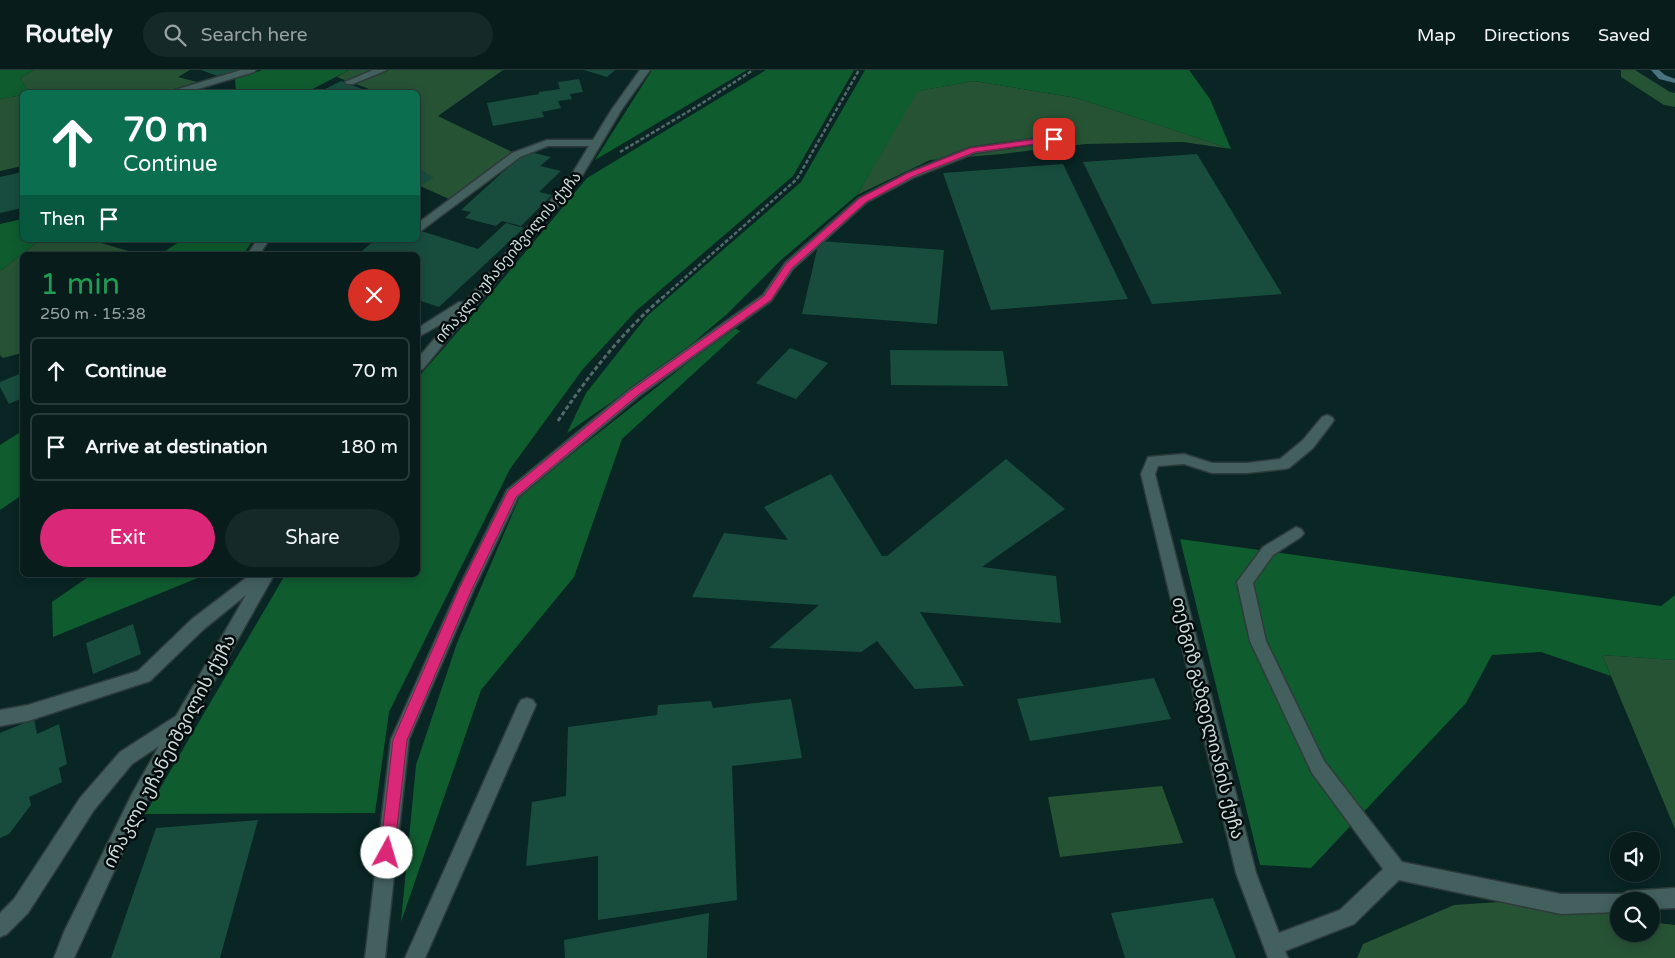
<!DOCTYPE html>
<meta charset="utf-8">
<style>
body{margin:0;font-family:"Varela Round","Noto Sans Georgian",sans-serif;background:#152928;color:#f1f3f6;height:100vh;display:flex;flex-direction:column;font-size:19px;white-space:nowrap}
*{box-sizing:border-box;margin:0}
p{font-size:16px;color:#98a1a3}
.icon{flex:none;width:28px;height:28px;fill:none;stroke:currentColor;stroke-width:2;stroke-linecap:round;stroke-linejoin:round}
.map{position:relative;flex:1;overflow:hidden}
.sheet{position:absolute;left:20px;top:182px;width:400px;height:325px;display:flex;flex-direction:column;background:#071c1b;border-radius:8px;box-shadow:0 2px 12px #0003,0 0 0 1px #283a3a}
.sheet>*{flex:none}
.top-card{position:absolute;left:20px;top:20px;width:400px;height:152px;border-radius:8px;box-shadow:0 2px 12px #0003,0 0 0 1px #283a3a;background:#0b6e4f;color:#fff;overflow:hidden}
.buttons{position:absolute;left:1610px;top:762px;display:grid;gap:10px}
.buttons a{display:grid;place-items:center;width:50px;height:50px;border-radius:50%;background:#071c1b;box-shadow:0 2px 12px #0003,0 0 0 1px #283a3a;font-size:25px}
.pin{position:absolute;display:grid;place-items:center;width:42px;height:42px;color:#fff;margin:-21px;border-radius:10px;box-shadow:0 2px 8px #0006}
.me{position:absolute;width:55px;margin:-28px;rotate:6deg;stroke-linejoin:round;filter:drop-shadow(0 0 4px #0008)}
.turn{display:flex;align-items:center;gap:18px;height:105px;padding:0 20px;font-size:22px}
.turn .icon{width:65px;height:65px;stroke-width:2.5}
.turn b{display:block;font-size:35px;line-height:42px}
.then{display:flex;align-items:center;height:48px;padding:0 20px;background:#0003;gap:10px;font-size:19px}
.round{display:grid;place-items:center;flex:none;width:52px;height:52px;border-radius:26px;background:#152928}
.head{display:flex;align-items:center;justify-content:space-between;height:85px;padding:0 20px}
h1{font-size:30px;font-weight:600;line-height:38px;color:#1e9e55}
.action{display:flex;gap:10px;margin-top:auto;padding:10px 20px}
.action a{flex:1;height:58px;border-radius:30px;background:#db2777;color:#fff;font-size:20px;font-weight:600;line-height:58px;text-align:center}
.action a+a{background:#152928;color:#f1f3f6}
ul{padding:0;list-style:none}
li{display:flex;align-items:center;gap:15px;height:68px;margin:0 10px 8px;padding:0 10px;border:2px solid #283a3a;border-radius:8px}
li div{flex:1}
li b{display:block;font-size:19px}
li em{font-style:normal}
header{display:flex;align-items:center;gap:30px;box-sizing:border-box;height:70px;padding:0 25px;background:#071c1b;border-bottom:1px solid #283a3a}
header strong{font-size:24px}
nav{display:flex;gap:28px;margin-inline-start:auto;font-size:18px}
.search{width:350px;height:45px;background:#152928;display:flex;align-items:center;gap:12px;box-sizing:border-box;padding:0 18px;border-radius:28px;color:#98a1a3;font-size:19px}
.map>svg:first-child{display:block}
.green{fill:#275335}
.forest{fill:#0f5c2f}
.lines{fill:none;stroke-linecap:round;stroke-linejoin:round}
.stream{fill:#4c7380;fill-rule:evenodd}
.building{fill:#184d3e}
.minor-casing{stroke:#2d3b3a;stroke-width:3}
.path-far1{stroke:#536a69;stroke-width:2.5;stroke-dasharray:4 2;stroke-linecap:butt}
.path{stroke:#536a69;stroke-width:3;stroke-dasharray:4.5 2.5;stroke-linecap:butt}
.minor{fill:#43605e;fill-rule:evenodd}
.route{fill:#db2777;stroke:#8e194d}
.labels{text-anchor:middle;dominant-baseline:central;stroke-width:5;stroke-linejoin:round;paint-order:stroke}
.far-street-label{font-size:15px;fill:#ccdbda;stroke:#030c0c}
.street-label{font-size:18px;fill:#ccdbda;stroke:#030c0c}
</style>
<header>
<strong>Routely</strong>
<div class="search"><svg class="icon" aria-label="search" viewBox="0 0 24 24"><circle cx="10" cy="10" r="6"/><path d="M15 15l6 6"/></svg>Search here</div>
<nav><a>Map</a><a>Directions</a><a>Saved</a></nav>
</header>
<div class="map">
<svg width="1675" height="888" viewBox="0 0 1675 888">
<rect width="100%" height="100%" fill="#092524"/>
<path class="green" d="M34,0H190L178,7L201,13L171,22H29L20,8Z
M349,0H503L438,46L512,82L449,129L418,115V22H377L337,7Z
M1621,0H1635L1670,22L1675,23V37L1664,35L1621,7Z
M974,11L1077,28L1231,79L1183,72L1086,74L1002,84L930,90L857,125L917,21Z
M22,25V96L0,101V29Z
M40,170H91L142,185H22V283L3,288L0,285V201Z
M1602,585L1675,590V759L1611,606Z
M1162,716L1183,773L1060,787L1048,727Z
M1558,828L1619,846V864H1651V852L1675,855V888H1357L1363,874L1454,835Z"/>
<path class="forest" d="M0,0H34L20,8L29,22H22V25L0,29Z
M262,0H349L307,22H236L235,9Z
M652,0H747L595,90Z
M766,0H854L793,106L636,241L583,299L510,399L389,642L375,743L145,744L285,505H418V308L421,304L482,234L587,108Z
M865,0H1189L1210,29L1231,79L1077,28L974,11L918,21L857,125L781,190L726,245L676,287L567,363L586,323L647,246L801,112Z
M22,149V170H40L0,201V154Z
M182,170H253L243,185H159Z
M733,257L740,261L622,369L574,507L481,620L401,852L416,695L457,573L521,424Z
M22,361V425L0,440V375Z
M1180,469L1661,536L1675,525V590L1602,585L1611,606L1541,582L1492,585L1466,633L1311,798L1260,795Z
M91,505H205L53,567L52,532Z"/>
<g class="lines">
<path class="stream" d="M1651,0H1659L1665,5L1675,9V13L1659,9Z"/>
</g>
<path class="building" d="M201,0H238L223,8Z
M584,0H615L607,7Z
M579,9L583,22L570,24L572,29L558,31L561,38L542,42L544,47L493,56L487,33L539,24V22L560,19L558,12Z
M341,11L365,20L361,22H319Z
M526,81L551,87L540,96L561,101L539,122L552,125L521,156L502,151L496,156L465,148L471,142L461,140Z
M1197,84L1282,224L1152,234L1083,92Z
M1063,94L1128,229L991,240L943,103Z
M418,98L434,108L418,117Z
M22,102V138L0,143V107Z
M506,153L524,158L439,237L418,230V185H357L375,170H418V160L478,179Z
M819,171L944,180L937,254L802,244Z
M790,278L828,293L796,329L756,313Z
M890,280L1003,281L1008,316L891,315Z
M22,303V328L9,334L0,317V312Z
M1006,389L1065,439L982,497L1056,506L1061,553L920,542L964,616L915,619L877,571L861,582L769,578L819,535L692,527L724,463L788,470L764,437L831,404L882,486H887Z
M133,554L141,584L93,604L86,573Z
M1154,608L1171,649L1030,671L1017,629Z
M791,629L802,688L732,696L737,830L598,850V786L526,796L532,732L566,726L568,657L657,645L658,635L711,631L713,638Z
M34,649L37,664L59,654L67,694L59,698L62,712L29,727L31,735L9,764L0,768V663Z
M258,750L220,888H111L156,758Z
M1213,828L1236,888H1125L1111,843Z
M709,843L707,888H565L564,870Z"/>
<g class="lines">
<defs>
<path id="minor" d="M241,0H256L254,2L188,22H174L175,20Z
M373,0H387L353,14H347L345,12Z
M640,0H650L622,39L579,111L423,299L418,300V288L452,248L418,267V258L459,232H465L570,107L589,76H548L520,87L422,160L418,161V153L512,83L547,70H593L612,39Z
M1054,66L1058,67L1059,69L1058,71L975,83L915,107L867,132L793,199L771,231L639,326L518,427L474,519L409,669L385,888H365L391,669L458,519L507,420L629,320L763,225L785,193L859,128L907,103L969,78Z
M257,170H269L259,185H247Z
M1327,345L1332,347L1334,350L1332,353L1313,378L1289,398L1284,399L1247,403H1212L1184,394L1158,396L1155,404L1256,803L1279,863L1340,840L1383,799L1312,703L1250,571L1237,512L1263,477L1296,457L1301,459L1304,463L1301,467L1273,485L1253,513L1266,571L1324,691L1402,792L1561,824H1622L1628,821L1675,818V838L1651,839V831H1619V842L1561,844L1399,810L1354,854L1285,881L1288,888H1268L1236,803L1141,404L1148,387L1184,384L1212,393H1247L1280,389L1303,370L1322,347Z
M250,505H274L144,736L74,888H54L64,862L132,724L159,676L132,694L94,740L28,843L7,864L0,867V843L14,829L80,728L120,682L176,646L246,525L204,559L150,611L28,651L0,656V640L28,635L138,601L192,549Z
M527,628L533,630L536,635L425,888H405L518,635L521,630Z"/>
</defs>
<use href="#minor" class="minor-casing"/>
<path class="path-far1" d="M620,82L701,34L753,0
M662,228L797,109L859,0"/>
<path class="path" d="M558,351C588,306 622,262 663,227"/>
<use href="#minor" class="minor"/>
</g>
<path class="route" d="M1054,67H1057V71L975,82L914,106L866,132L792,198L771,230L638,325L516,427L472,519L407,670L394,783L392,788L387,790L382,788L380,783L393,670L459,519L508,421L630,321L764,226L786,194L860,128L908,103L971,78Z"/>
<g class="labels">
<g class="far-street-label">
<text transform="translate(508 187) rotate(-50)">ირაკლი უჩანეიშვილის ქუჩა</text>
</g>
<g class="street-label">
<text transform="translate(1208 648) rotate(76)">თენგიზ გაზდელიანის ქუჩა</text>
<text transform="translate(169 681) rotate(-62)">ირაკლი უჩანეიშვილის ქუჩა</text>
</g>
</g>
</svg>
<div class="buttons">
<a><svg class="icon" aria-label="sound" viewBox="0 0 24 24"><path d="M4 9h4l5-4v14l-5-4H4zM17 9q2 3 0 6"/></svg></a>
<a><svg class="icon" aria-label="search" viewBox="0 0 24 24"><circle cx="10" cy="10" r="6"/><path d="M15 15l6 6"/></svg></a>
</div>
<div class="pin" style="left:1054px;top:69px;background:#d93025"><svg class="icon" aria-label="arrive" viewBox="0 0 24 24"><path d="M6 21V4h12l-3 4 3 4H6"/></svg></div>
<svg class="me" style="left:387px;top:783px" viewBox="-20 -20 40 40"><circle r="19" fill="#fff"/><path d="M0-13L10 11 0 6-10 11z" fill="#db2777"/></svg>
<div class="top-card">
<div class="turn"><svg class="icon" aria-label="ahead" viewBox="0 0 24 24"><path d="M12 20V5M6 11l6-6 6 6"/></svg><div><b>70 m</b>Continue</div></div>
<div class="then">Then<svg class="icon" aria-label="arrive" viewBox="0 0 24 24"><path d="M6 21V4h12l-3 4 3 4H6"/></svg></div>
</div>
<section class="sheet">
<div class="head"><div><h1>1 min</h1><p>250 m · 15:38</p></div><a class="round" style="background:#d93025;color:#fff"><svg class="icon" aria-label="close" viewBox="0 0 24 24"><path d="M6 6l12 12M18 6L6 18"/></svg></a></div>
<ul>
<li><svg class="icon" aria-label="ahead" viewBox="0 0 24 24"><path d="M12 20V5M6 11l6-6 6 6"/></svg><div><b>Continue</b></div><em>70 m</em></li>
<li><svg class="icon" aria-label="arrive" viewBox="0 0 24 24"><path d="M6 21V4h12l-3 4 3 4H6"/></svg><div><b>Arrive at destination</b></div><em>180 m</em></li>
</ul>
<div class="action"><a>Exit</a><a>Share</a></div>
</section>
</div>
